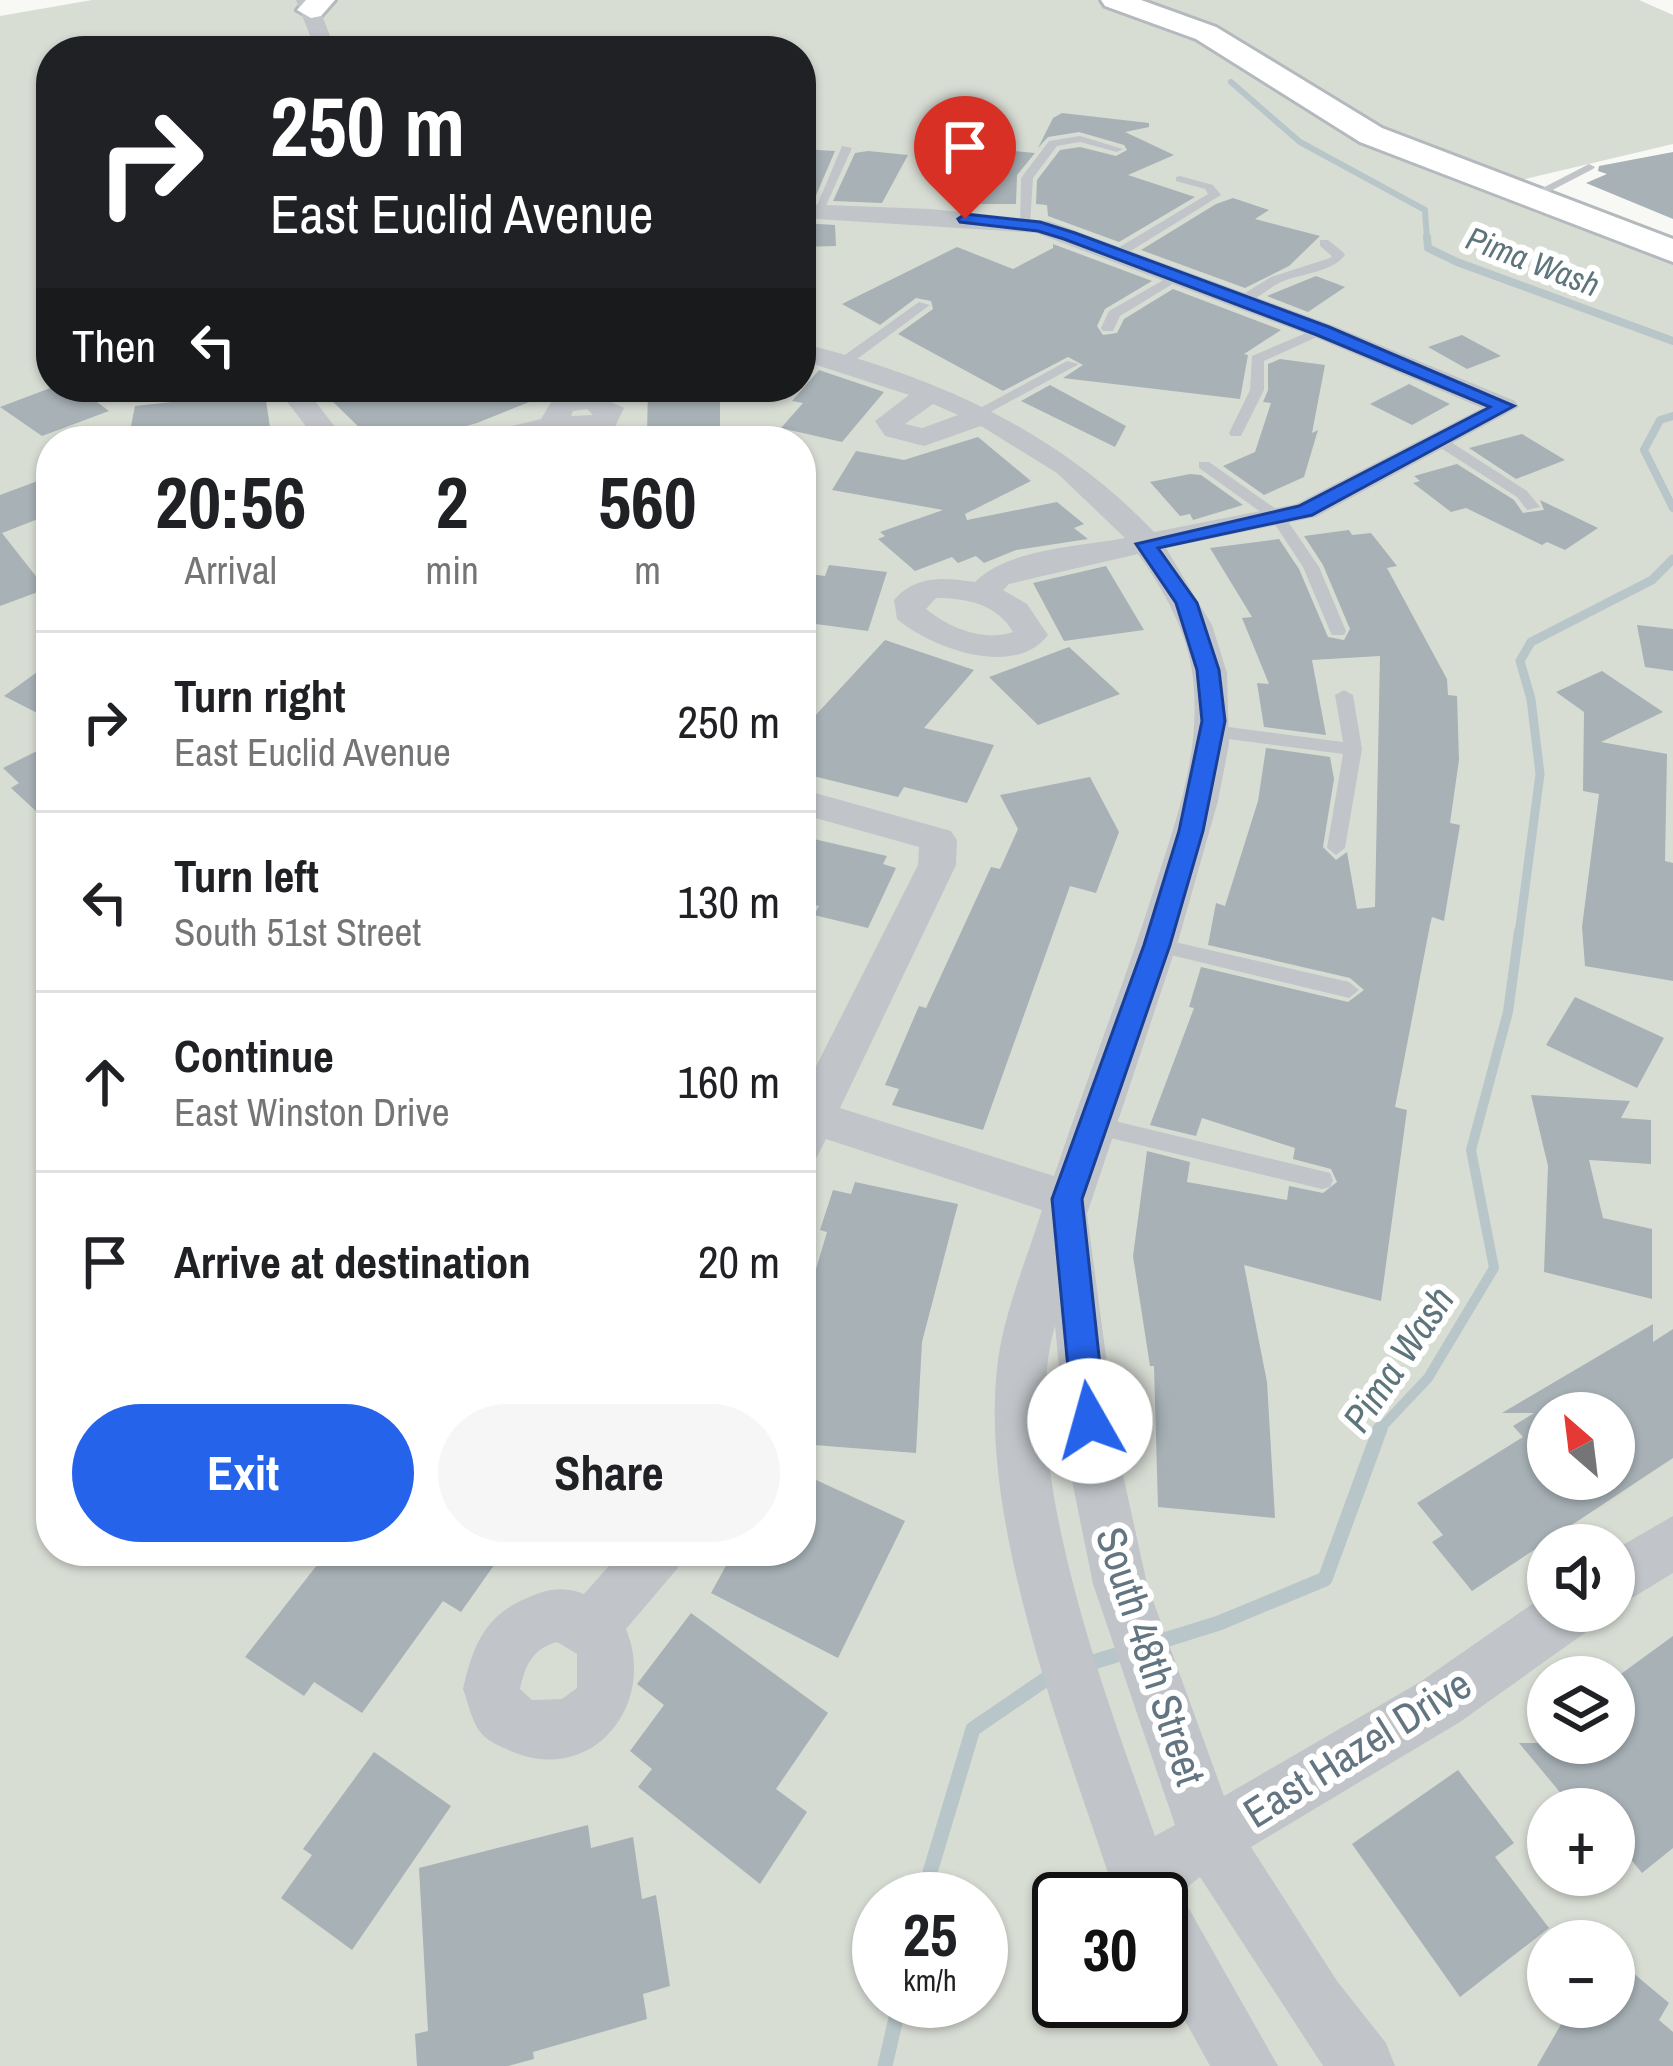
<!DOCTYPE html>
<meta charset="utf-8">
<style>
body{margin:0;font-family:"Archivo Narrow",sans-serif;background:#f6f6f6;color:#202124;height:100vh;display:flex;flex-direction:column;font-size:45px;white-space:nowrap}
*{box-sizing:border-box;margin:0}
p{font-size:39px;color:#757577}
.icon{flex:none;width:66px;height:66px;fill:none;stroke:currentColor;stroke-width:2;stroke-linecap:round;stroke-linejoin:round}
.map{position:relative;flex:1;overflow:hidden}
.sheet{position:absolute;left:36px;top:426px;width:780px;height:1140px;display:flex;flex-direction:column;background:#fff;border-radius:48px;box-shadow:0 3px 9px #0004}
.sheet>*{flex:none}
.guide{position:absolute;left:36px;top:36px;width:780px;height:366px;border-radius:48px;box-shadow:0 3px 9px #0004;background:#202124;color:#fff;overflow:hidden}
.needle{width:78px;rotate:332deg}
.fabs{position:absolute;left:1527px;top:1392px;display:grid;gap:24px}
.fabs a{display:grid;place-items:center;width:108px;height:108px;border-radius:50%;background:#fff;box-shadow:0 3px 9px #0004;font-size:60px}
.speed{position:absolute;left:852px;top:1872px;display:flex;gap:24px;font-size:60px;font-weight:700;text-align:center}
.speed>*{display:grid;place-content:center;width:156px;height:156px;border-radius:50%;background:#fff;box-shadow:0 3px 9px #0004;line-height:1}
.speed small{font-size:30px;font-weight:400}
.speed .limit{border:6px solid #111;border-radius:18px;background:#fff;color:#111}
.pin{position:absolute;display:grid;place-items:center;width:102px;height:102px;color:#fff;margin:-123px -51px;border-radius:50% 50% 50% 0;rotate:-45deg;box-shadow:0 0 12px #0007}
.pin .icon{rotate:45deg}
.me{position:absolute;width:132px;margin:-66px;rotate:353deg;stroke-linejoin:round;filter:drop-shadow(0 0 9px #0008)}
.turn{display:flex;align-items:center;gap:42px;height:252px;padding:0 36px;font-size:54px}
.turn .icon{width:156px;height:156px;stroke-width:2.5}
.turn b{display:block;font-size:84px;line-height:102px}
.then{display:flex;align-items:center;height:114px;padding:0 36px;background:#0003;gap:24px;font-size:45px}
.eta{display:flex;justify-content:space-evenly;align-items:center;height:204px;text-align:center}
.eta b{font-size:72px;font-weight:700;line-height:84px}
.cta{display:flex;gap:24px;margin-top:auto;padding:24px 36px}
.cta a{flex:1;height:138px;border-radius:72px;background:#2563eb;color:#fff;font-size:48px;font-weight:700;line-height:138px;text-align:center}
.cta a+a{background:#f6f6f6;color:#202124}
ul{padding:0;list-style:none}
li{display:flex;align-items:center;gap:36px;height:180px;padding:0 36px;border-top:3px solid #e0e0e0}
li div{flex:1}
li b{display:block;font-size:45px}
li em{font-style:normal}
.map>svg:first-child{display:block}
.green{fill:#d8ddd4;fill-rule:evenodd}
.lines{fill:none;stroke-linecap:round;stroke-linejoin:round}
.stream-far4{stroke:#b8c6c9;stroke-width:6}
.stream-far3{stroke:#b8c6c9;stroke-width:8}
.stream-far2{stroke:#b8c6c9;stroke-width:9}
.stream-far1{stroke:#b8c6c9;stroke-width:10}
.stream{stroke:#b8c6c9;stroke-width:15}
.building{fill:#a7b1b6;fill-rule:evenodd}
.secondary-casing{stroke:#b3b9bd;stroke-width:6}
.lane{fill:#c1c5c9;fill-rule:evenodd}
.street{fill:#c1c5c9;fill-rule:evenodd}
.secondary{fill:#fff;fill-rule:evenodd}
.route{fill:#2563eb;stroke:#184099;stroke-width:3}
.labels{text-anchor:middle;dominant-baseline:central;stroke-width:12;stroke-linejoin:round;paint-order:stroke}
.far-water-label{font-size:33px;font-style:italic;fill:#5e757b;stroke:#fff}
.water-label{font-size:39px;font-style:italic;fill:#5e757b;stroke:#fff}
.near-street-label{font-size:42px;fill:#637580;stroke:#fff}
</style>
<div class="map">
<svg width="1673" height="2066" viewBox="0 0 1673 2066">
<rect width="100%" height="100%" fill="#f8f8f5"/>
<path class="green" d="M92,0H1639L1673,15V144L1495,186L1673,259V2066H0V16ZM51,51H801V387H51ZM51,441H801V1551H51ZM1548,1413H1614V1479H1548ZM1548,1545H1614V1611H1548ZM1548,1677H1614V1743H1548ZM1548,1809H1614V1875H1548ZM879,1899H981V2001H879ZM1059,1899H1161V2001H1059ZM1548,1941H1614V2007H1548Z"/>
<g class="lines">
<path class="stream-far4" d="M1231,82L1300,142L1425,210L1427,240"/>
<path class="stream-far3" d="M1427,237L1428,248L1457,262L1673,341
M1673,416L1660,420L1644,450L1673,508"/>
<path class="stream-far2" d="M1519,934L1540,774L1531,699L1520,661L1531,642L1652,580L1673,559"/>
<path class="stream-far1" d="M1377,1432L1428,1378L1494,1268L1471,1150L1508,1012L1519,931"/>
<path class="stream" d="M1155,1643L1219,1623L1325,1579L1380,1429
M1087,1664L1126,1652
M922,1899L973,1729L1052,1675
M885,2066L900,2001"/>
</g>
<path class="building" d="M1062,113L1149,123V127L1125,132L1174,155L1128,175L1195,197L1119,242L1048,216L1047,205L1036,204L1037,180L1060,150L1080,147L1116,156L1127,150L1124,145L1079,132L1048,137L1038,148L1053,118Z
M980,148L1035,153L1017,175L1016,204H966L964,174Z
M801,149L835,151L814,200H801Z
M868,151L908,155L882,203L833,201L855,153Z
M1673,152V219L1586,183L1607,174L1598,171L1599,166Z
M1233,198L1269,210L1255,219L1320,236L1289,266L1245,288L1141,250L1216,204Z
M801,223L835,225L836,246L801,247Z
M1053,244L1152,281L1105,309L1097,326L1103,335L1117,333L1124,319L1173,289L1281,330L1244,354L1248,355L1240,399L1063,378L1083,365L1068,357L1003,391L898,334L933,309L931,301L916,298L880,325L842,304L957,247L1013,269L1053,248Z
M1316,276L1345,287L1308,312L1267,296Z
M1462,335L1501,356L1467,369L1428,347Z
M1280,359L1325,365L1312,433L1318,430L1304,477L1264,495L1223,466L1255,452L1271,403L1263,402L1268,390V364Z
M819,370L884,392L842,442L781,428L803,403L792,401Z
M1409,384L1450,404L1412,425L1370,404Z
M1050,385L1126,426L1115,447L1021,401Z
M53,387H77L109,411L42,436L0,407Z
M220,387V392L264,387L272,441H128L135,406L181,401L183,391Z
M318,387H563L564,388L477,423L414,441H373Z
M668,388L720,389V431L647,433L648,389Z
M1522,434L1565,460L1516,479L1469,448Z
M978,437L1031,481L965,514L967,520L1057,502L1084,524L1074,528L1088,539L1016,550L984,563L976,556L958,563L952,557L915,571L878,539L885,536L880,532L943,510L832,490L856,451L904,460Z
M1457,464L1514,500L1523,513L1544,510L1540,500L1598,528L1565,550L1547,542L1542,545L1466,508L1451,512L1413,483L1420,481L1414,476Z
M1190,474L1201,475L1243,505L1193,520L1190,514L1180,516L1150,482Z
M51,476V514L2,533L46,589L0,606V495Z
M1349,530L1352,535L1371,533L1397,566L1387,568L1447,679L1448,695L1457,696L1459,760L1450,823L1460,825L1444,921L1432,917L1430,925L1395,1107L1407,1110L1381,1301L1244,1265L1267,1382L1275,1518L1158,1507L1154,1366H1150L1133,1256L1147,1151L1190,1162L1187,1182L1287,1200L1289,1186L1323,1193L1337,1182L1331,1169L1293,1159L1295,1148L1202,1118L1196,1136L1150,1125L1194,1008L1189,1007L1201,967L1348,1002L1364,990L1350,978L1208,945L1216,903L1225,906L1258,801L1266,748L1330,757L1334,779L1323,847L1336,860L1347,852L1357,909L1375,907L1380,656L1312,660L1326,735L1264,727L1257,683L1269,684L1242,618L1252,617L1210,548L1279,539L1299,569L1328,637L1344,640L1350,629L1323,565L1304,536Z
M829,565L887,572L868,631L801,622V573L825,576Z
M1106,566L1144,630L1064,641L1033,583Z
M1637,625L1673,629V671L1645,667Z
M885,640L974,670L924,728L994,745L967,803L904,787L898,797L801,773V731Z
M1069,647L1120,694L1038,725L989,677Z
M51,662V720L4,696Z
M1602,671L1663,712L1601,742L1667,754L1665,861L1673,863V981L1585,966L1582,927L1599,794L1583,791L1584,712L1556,692Z
M51,744V825L11,788L19,783L3,768Z
M1090,777L1119,832L1096,893L1070,886L983,1130L892,1105L899,1089L885,1085L919,1006L926,1008L991,867L1000,869L1018,829L1000,795Z
M801,836L887,856L883,864L896,868L868,928L814,915L819,906L801,901Z
M1575,997L1664,1038L1637,1088L1546,1045Z
M1531,1095L1630,1101L1621,1118L1651,1120V1164L1589,1160L1603,1218L1652,1229V1299L1544,1272L1548,1166Z
M855,1182L958,1204L922,1342L916,1453L801,1444L804,1310L827,1232L820,1230L833,1190L851,1194Z
M1653,1324V1342L1673,1329V1458L1472,1591L1432,1542L1443,1535L1417,1503L1523,1437L1513,1426L1534,1413H1502ZM1548,1413H1614V1479H1548Z
M801,1473L905,1521L838,1658L711,1593L734,1551H801Z
M328,1551H504L461,1612L443,1601L362,1713L314,1682L304,1696L245,1657Z
M691,1613L828,1713L776,1789L807,1812L760,1884L638,1787L652,1769L630,1751L664,1705L637,1684Z
M1673,1636V1848L1642,1873L1614,1839V1809H1574L1519,1743H1614V1679Z
M374,1752L451,1806L352,1950L281,1898L312,1855L303,1849Z
M1458,1770L1514,1843L1495,1857L1549,1928L1460,1997L1352,1844Z
M588,1825L591,1848L633,1837L642,1899L656,1895L670,1986L643,1994L647,2019L533,2052L534,2059L508,2066H417L415,2034L428,2031L419,1868Z
M1614,1957L1669,2003L1659,2020L1673,2032V2066H1537L1571,2007H1609L1614,2014Z"/>
<g class="lines">
<defs>
<path id="secondary" d="M306,0H335L321,16L311,18L297,10Z
M1101,0H1141L1216,27L1382,128L1673,239V262L1360,142L1196,39L1105,6Z"/>
</defs>
<use href="#secondary" class="secondary-casing"/>
<path class="lane" d="M1080,136L1123,149L1117,152L1080,142L1057,146L1033,178L1030,224L1020,227L1021,178L1049,141Z
M842,146L852,148L823,212L813,215Z
M1589,164L1595,167L1593,169L1539,197L1529,195Z
M1180,176L1213,185L1221,195L1121,257H1113V251L1208,194L1205,189L1176,181V177Z
M1320,240H1328L1343,252L1345,255C1331,273 1302,273 1281,282C1266,289 1255,303 1237,304V298L1271,277L1330,258L1332,256L1320,246Z
M1174,274L1184,277L1120,316L1113,331H1103L1101,328L1109,311Z
M919,302L930,305L845,368H835V362Z
M1318,328L1330,331L1264,361V390L1241,436H1231L1229,433L1250,390L1252,356Z
M1067,361L1079,364L983,416L971,413Z
M1436,439H1446L1527,491L1540,507L1527,510L1517,497L1436,445Z
M1199,462H1209L1283,514L1319,567L1346,631L1344,635H1332L1330,631L1303,567L1272,520L1199,468Z
M1344,690L1353,695L1362,749L1345,848L1336,855L1327,848L1343,754L1213,737L1204,731L1213,725L1343,742L1335,695Z
M1157,938L1349,982L1359,990L1349,998L1150,950L1147,945L1150,940Z
M1094,1116L1322,1171L1330,1173L1333,1180L1330,1187L1322,1189L1094,1134L1086,1131L1083,1125L1086,1119Z"/>
<path class="street" d="M296,0H316L336,51H316Z
M801,204L930,209L1049,221L1332,325L1515,401L1519,407L1316,517L1166,548L1212,625L1227,673L1229,744L1218,801L1179,938L1087,1214L1120,1461L1147,1584L1224,1796L1420,1682L1548,1593V1611H1597L1589,1630L1460,1722L1251,1847L1337,1981L1386,2043L1395,2066H1323L1200,1877L1180,1893L1278,2066H1210L1161,1977V1899H1118L1110,1879C1061,1731 977,1515 998,1360C1005,1310 1027,1258 1042,1210L826,1139L817,1157L801,1162V1096L918,865L919,847L801,814V789L951,831L957,840L956,865L840,1108L1054,1176C1087,1078 1125,982 1156,883C1178,815 1201,750 1193,678C1188,633 1164,590 1138,554L1009,584L1003,590L1027,604L1048,635C1015,679 931,648 897,619L894,600C915,575 945,577 975,582C1009,548 1079,547 1125,538L1057,473L981,426L924,446L885,436L875,421L909,395L801,360V343C935,376 1058,431 1154,532L1296,504L1482,408L1314,337L1036,233L801,218ZM933,404L958,415L922,428L905,424ZM936,598C966,598 997,604 1013,632C984,642 949,628 926,609ZM1055,1326L1068,1461L1093,1584L1175,1825L1155,1836C1109,1704 1015,1462 1055,1326Z
M116,387H165C155,400 126,400 116,387Z
M276,387H304L346,441H317Z
M590,392L624,408L615,427L574,437L559,432L520,441H470L474,435L541,419L553,399ZM587,409L593,415L571,416L573,411Z
M1673,1516V1573L1614,1609V1550Z
M622,1551H685L677,1569L626,1629C657,1703 594,1785 513,1752C504,1748 488,1742 481,1733C472,1723 468,1702 463,1689C473,1646 484,1616 527,1598C548,1589 562,1586 584,1594ZM557,1642L577,1654V1688L562,1699L532,1700L520,1689C525,1666 532,1649 557,1642Z"/>
<use href="#secondary" class="secondary"/>
</g>
<path class="route" d="M965,214L1040,222L1075,233L1329,327L1514,406L1312,515L1158,548L1197,603L1219,670L1225,721L1203,831L1170,945L1082,1199L1106,1421L1101,1432L1090,1437L1078,1432L1073,1421L1052,1199L1144,945L1179,831L1202,721L1197,670L1176,603L1136,544L1299,506L1490,407L1317,335L1064,239L1038,231L960,222L958,219Z"/>
<g class="labels">
<g class="far-water-label">
<text transform="translate(1533 261) rotate(21)">Pima Wash</text>
</g>
<g class="water-label">
<text transform="translate(1398 1359) rotate(-56)">Pima Wash</text>
</g>
<g class="near-street-label">
<text transform="translate(1151 1656) rotate(72)">South 48th Street</text>
<text transform="translate(1357 1748) rotate(-32)">East Hazel Drive</text>
</g>
</g>
</svg>
<div class="fabs">
<a><svg class="needle" viewBox="-14 -14 28 28"><path d="M0-13l5 13h-10z" fill="#e53935"/><path d="M0 13l5-13h-10z" fill="#757577"/></svg></a>
<a><svg class="icon" aria-label="sound" viewBox="0 0 24 24"><path d="M4 9h4l5-4v14l-5-4H4zM17 9q2 3 0 6"/></svg></a>
<a><svg class="icon" aria-label="layers" viewBox="0 0 24 24"><path d="M12 4l9 5-9 5-9-5zM3 14l9 5 9-5"/></svg></a>
<a>+</a>
<a>−</a>
</div>
<div class="speed"><div>25<small>km/h</small></div><div class="limit">30</div></div>
<div class="pin" style="left:965px;top:219px;background:#d93025"><svg class="icon" aria-label="arrive" viewBox="0 0 24 24"><path d="M6 21V4h12l-3 4 3 4H6"/></svg></div>
<svg class="me" style="left:1090px;top:1421px" viewBox="-20 -20 40 40"><circle r="19" fill="#fff"/><path d="M0-13L10 11 0 6-10 11z" fill="#2563eb"/></svg>
<div class="guide">
<div class="turn"><svg class="icon" aria-label="right" viewBox="0 0 24 24"><path d="M7 20v-9h11M14 6l5 5-5 5"/></svg><div><b>250 m</b>East Euclid Avenue</div></div>
<div class="then">Then<svg class="icon" aria-label="left" viewBox="0 0 24 24"><path d="M17 20v-9H6M10 6l-5 5 5 5"/></svg></div>
</div>
<section class="sheet">
<div class="eta">
<div><b>20:56</b><p>Arrival</p></div>
<div><b>2</b><p>min</p></div>
<div><b>560</b><p>m</p></div>
</div>
<ul>
<li><svg class="icon" aria-label="right" viewBox="0 0 24 24"><path d="M7 20v-9h11M14 6l5 5-5 5"/></svg><div><b>Turn right</b><p>East Euclid Avenue</p></div><em>250 m</em></li>
<li><svg class="icon" aria-label="left" viewBox="0 0 24 24"><path d="M17 20v-9H6M10 6l-5 5 5 5"/></svg><div><b>Turn left</b><p>South 51st Street</p></div><em>130 m</em></li>
<li><svg class="icon" aria-label="ahead" viewBox="0 0 24 24"><path d="M12 20V5M6 11l6-6 6 6"/></svg><div><b>Continue</b><p>East Winston Drive</p></div><em>160 m</em></li>
<li><svg class="icon" aria-label="arrive" viewBox="0 0 24 24"><path d="M6 21V4h12l-3 4 3 4H6"/></svg><div><b>Arrive at destination</b></div><em>20 m</em></li>
</ul>
<div class="cta"><a>Exit</a><a>Share</a></div>
</section>
</div>
